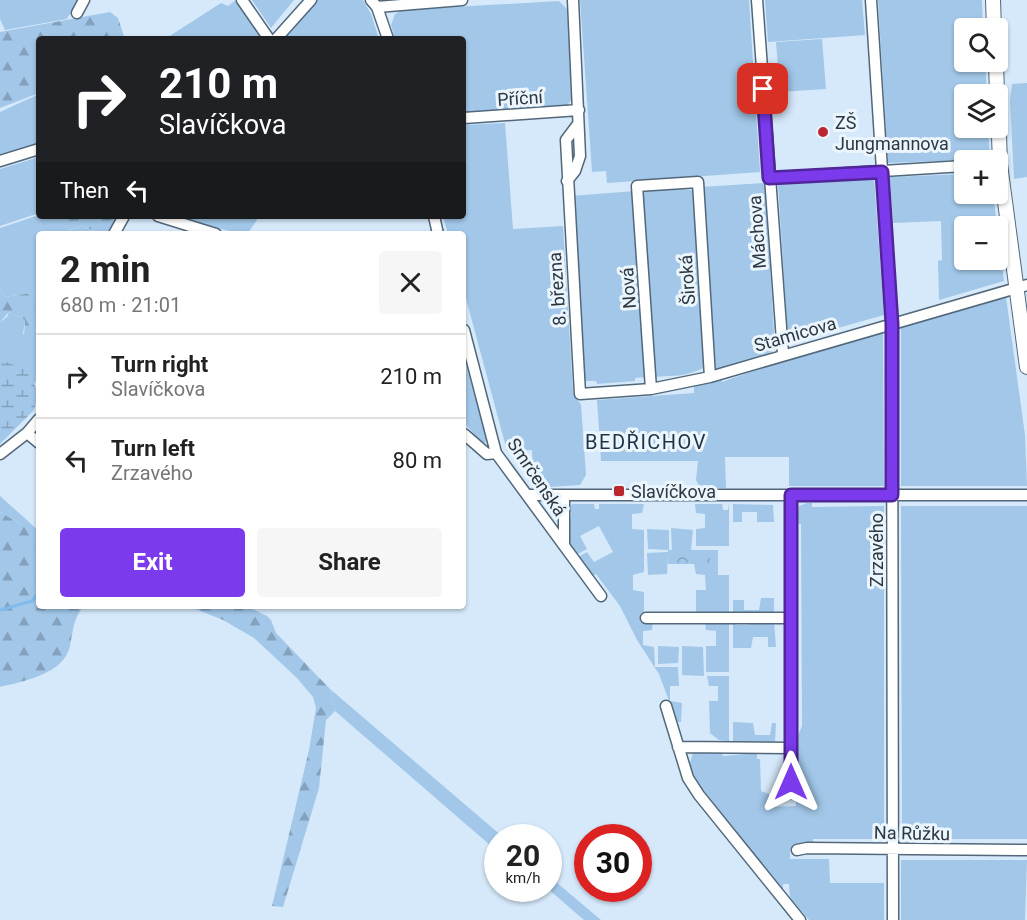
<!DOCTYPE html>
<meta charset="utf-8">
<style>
body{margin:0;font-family:Roboto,sans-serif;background:#f6f6f6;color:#222;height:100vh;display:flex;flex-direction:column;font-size:22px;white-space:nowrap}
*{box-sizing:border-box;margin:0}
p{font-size:20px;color:#767676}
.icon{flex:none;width:33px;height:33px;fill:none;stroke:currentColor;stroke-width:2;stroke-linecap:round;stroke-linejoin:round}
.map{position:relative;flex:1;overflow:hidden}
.sheet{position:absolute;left:36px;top:231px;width:430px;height:378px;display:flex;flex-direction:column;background:#fff;border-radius:6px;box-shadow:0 2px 4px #0004}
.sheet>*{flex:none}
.guide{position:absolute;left:36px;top:36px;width:430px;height:183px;border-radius:6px;box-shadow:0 2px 4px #0004;background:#202124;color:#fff;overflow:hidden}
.buttons{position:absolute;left:954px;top:18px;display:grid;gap:12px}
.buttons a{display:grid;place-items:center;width:54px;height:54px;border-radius:6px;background:#fff;box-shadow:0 2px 4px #0004;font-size:30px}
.speed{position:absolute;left:484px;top:824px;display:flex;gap:12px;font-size:30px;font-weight:700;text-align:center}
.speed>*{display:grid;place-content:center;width:78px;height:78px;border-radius:50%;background:#fff;box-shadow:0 2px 4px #0004;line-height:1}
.speed small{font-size:15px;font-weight:400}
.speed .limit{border:9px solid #d22;background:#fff;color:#111}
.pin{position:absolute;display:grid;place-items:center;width:51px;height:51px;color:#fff;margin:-26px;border-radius:12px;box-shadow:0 3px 9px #0006}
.me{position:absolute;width:66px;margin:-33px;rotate:0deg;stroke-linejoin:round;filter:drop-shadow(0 0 4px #0008)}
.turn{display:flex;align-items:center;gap:21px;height:126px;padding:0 24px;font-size:27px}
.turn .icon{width:78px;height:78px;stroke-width:2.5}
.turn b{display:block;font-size:42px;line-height:51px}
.then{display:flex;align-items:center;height:57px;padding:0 24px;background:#0003;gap:12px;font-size:22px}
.round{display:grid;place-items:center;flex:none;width:63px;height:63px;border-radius:6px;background:#f6f6f6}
.summary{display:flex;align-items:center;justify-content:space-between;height:102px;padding:0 24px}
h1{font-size:36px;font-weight:700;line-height:45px}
.action{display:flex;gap:12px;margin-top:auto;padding:12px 24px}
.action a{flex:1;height:69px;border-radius:6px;background:#7c3aed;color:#fff;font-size:24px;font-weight:700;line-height:69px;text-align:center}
.action a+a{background:#f6f6f6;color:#222}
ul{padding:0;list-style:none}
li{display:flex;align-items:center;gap:18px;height:84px;padding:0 24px;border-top:2px solid #e0e0e0}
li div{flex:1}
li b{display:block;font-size:22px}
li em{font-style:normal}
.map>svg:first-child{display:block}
.green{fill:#a2c7e8}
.forest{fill:url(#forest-firs)}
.wetland{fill:url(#wetland-marsh)}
.park{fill:url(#park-crowns)}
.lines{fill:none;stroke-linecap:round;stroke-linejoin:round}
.stream{stroke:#7fbcee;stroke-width:3}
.minor-casing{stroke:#52687a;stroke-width:13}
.tertiary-casing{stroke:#52687a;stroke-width:16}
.minor{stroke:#fff;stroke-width:10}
.tertiary{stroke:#fff;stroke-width:14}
.route-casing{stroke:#51269a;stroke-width:15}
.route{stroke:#7c3aed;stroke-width:10}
.poi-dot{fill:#b9282f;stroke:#ebf5fe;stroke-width:2}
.labels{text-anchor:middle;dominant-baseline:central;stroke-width:6;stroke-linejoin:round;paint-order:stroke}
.street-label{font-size:18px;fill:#2d3740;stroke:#ebf5fe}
.poi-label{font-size:18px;fill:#2d3740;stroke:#ebf5fe;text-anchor:start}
.neighbourhood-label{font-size:20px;letter-spacing:1.5px;fill:#1f3344;stroke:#ebf5fe}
</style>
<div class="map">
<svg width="1027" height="920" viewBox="0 0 1027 920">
<defs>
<pattern id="forest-firs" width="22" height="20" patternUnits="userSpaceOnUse" patternTransform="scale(1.5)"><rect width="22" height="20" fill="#a2c7e8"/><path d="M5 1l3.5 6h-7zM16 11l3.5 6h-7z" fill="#84a2bd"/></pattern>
<pattern id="wetland-marsh" width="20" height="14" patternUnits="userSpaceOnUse" patternTransform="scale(1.5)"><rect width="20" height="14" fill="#a2c7e8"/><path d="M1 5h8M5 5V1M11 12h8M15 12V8" fill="none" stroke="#84a2bd"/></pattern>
<pattern id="park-crowns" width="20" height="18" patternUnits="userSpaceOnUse" patternTransform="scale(1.5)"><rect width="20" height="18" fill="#a2c7e8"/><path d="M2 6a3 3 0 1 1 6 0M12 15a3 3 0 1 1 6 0" fill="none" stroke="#84a2bd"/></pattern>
</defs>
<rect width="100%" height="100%" fill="#d5e9fb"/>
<path class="green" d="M0,0H77L67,19L5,30L0,19Z
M236,0L261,35L260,39H165L221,3L228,6Z
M252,0H294L271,28Z
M316,0H363L371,14L379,39H285Z
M580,0H749L760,172L607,183L606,171L592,172Z
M765,0H862L865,35L768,42Z
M878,0H982L983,28H964V62H985L987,94H964V128H988L990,159L888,163Z
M559,1L567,9L573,97L567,106L464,113V39H395L391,25L395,14L402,10Z
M822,39L826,89L780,92L776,42Z
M1027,83V177L1014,179L1010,101L1012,84Z
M39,94V144L0,157V112Z
M505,123L513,229L563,226L573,392L581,405L586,475L580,485L534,488L532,450L507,451L464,291V234H448L443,216H464V125Z
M39,157V213L0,226V169Z
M964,174V194H993L997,226H964V260H998V228L1004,281L939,300L938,261L942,260L941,221L893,223L890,177Z
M874,178L884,315L788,342L778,184Z
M765,183L775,348L768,355L716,370L701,187Z
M672,189L693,190L705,367C683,378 675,375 653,377L640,191Z
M635,191L647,377L635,378V381L597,384L596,381H584L571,196Z
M39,215L70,216L66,225L69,230L83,226L95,232L94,234H39V292L4,297L0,287V228Z
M175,216H255L257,220L247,234H240Z
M1006,297L1025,435L1027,486H901V327Z
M9,312L25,320L23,334L31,337L39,325V373L25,405L0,406V322L7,317Z
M883,332L884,486H789V457H725L726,488H700L696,480L698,461H601L597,400L694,393V386L721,378L722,382L789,358Z
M464,357L487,441L482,444L464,422Z
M0,496L39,531V536L30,537L24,526L0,512Z
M729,503V546H696V529L705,528V514L696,513L695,504H722L723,510H728Z
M807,503H812V507L884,506V839H813V846L790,849V859H829L830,883H884V920H809L790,898L789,884H783V893L702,794L689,766L693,753H722L723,756L757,753V759H760L761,791L769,794V807L796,806V740L802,726L801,524L795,523L799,506Z
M572,504H594L595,509H599V504H644L642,513L632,514V529L644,530V572L633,575V590L644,592V621H653L652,630L643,631V645L654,647L655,667H678L679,686H670V701L682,703L681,722H678L675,717L659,674L637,640L620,606L596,574L592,576L578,557L587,552L594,562L613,552L599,526L580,536L587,549L576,555L568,544L567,518H571V512H567Z
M733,504L773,505L774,522H757V512H742V522H733Z
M901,506H1027V839H902Z
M671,528L693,530L691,550H672Z
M647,529L669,530V550L648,549Z
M710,550H718V575H729V613H696V590H706L705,575L696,574L694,564H710Z
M668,552L667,574L648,575L647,553Z
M761,598H774V612L733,613V600H744V610H759Z
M705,621L729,623V672H706V646H716V631L706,630Z
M733,621H735L736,625H749V621H774L776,647H768V637H753L751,648H733Z
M658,646L679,647L678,663L658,664Z
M682,646L703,647L704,676L682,675Z
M707,676H729V741L719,740L710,733L709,701H718V686H709Z
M330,689L503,837H498V852L335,711Z
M733,722L753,723L755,735H770L772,723H776L775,742L733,741Z
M901,860H1027L1025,920H901Z
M549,876L601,920H584L547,888Z"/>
<path class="forest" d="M110,12L118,18L125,39H39V93L0,108V32Z
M70,216H120L110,234H94V231L83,226L68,230L65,225Z
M0,287L4,297L39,292V325L31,337L24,336L25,320L9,312L0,322Z
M0,512L24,526L30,536H39V606H84C73,618 73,631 70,646C64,674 24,681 0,687Z
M188,606H246L267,616L271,620L276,633L330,689L335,711L326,720L319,788L283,907L272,906L309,750L316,708L313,697L297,678L254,638L223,620Z"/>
<path class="wetland" d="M0,359L26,370L39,393L34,410L0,444Z"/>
<path class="park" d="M668,550H710V564H668Z"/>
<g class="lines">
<path class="stream" d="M0,610L32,601L39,592"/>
<defs>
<path id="minor" d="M242,0L269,39
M371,0L377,7L388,39
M757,0L783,354
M871,0L892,324L893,920
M377,7L462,0
M77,13L84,0
M276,39L311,0
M464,118L579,110
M578,124L566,140L580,394L651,389L710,377L1027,285
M0,161L39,149
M769,178L964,166
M567,181L575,171L580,156L573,0
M158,216L216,234
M434,216L438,234
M114,234L124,216
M464,330L496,453L601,596
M651,389L637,186L698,182L710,377
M27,433L39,443
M464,434L487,454L496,453
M0,454L27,433L39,419
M528,495H1027
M791,495V793
M564,545V496
M646,618H791
M666,706L688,778L699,795L800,920
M678,747L791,748
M797,850L807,848L1027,850"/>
<path id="tertiary" d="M993,0L994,28
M996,62L997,94
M998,107L1000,164L1027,367"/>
</defs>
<use href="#minor" class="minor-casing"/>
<use href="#tertiary" class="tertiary-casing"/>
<use href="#minor" class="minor"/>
<use href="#tertiary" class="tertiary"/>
</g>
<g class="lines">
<defs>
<path id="route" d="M763,89L769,178L882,172L892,324V495H791V782"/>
</defs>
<use href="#route" class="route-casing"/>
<use href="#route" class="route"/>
</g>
<g class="poi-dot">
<circle cx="823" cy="132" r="6"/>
<rect x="613" y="485" width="12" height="12" rx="3"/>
</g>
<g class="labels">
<g class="street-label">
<text transform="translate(520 98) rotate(-4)">Příční</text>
<text transform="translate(757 232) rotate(-94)">Máchova</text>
<text transform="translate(687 280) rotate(-94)">Široká</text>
<text transform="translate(628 288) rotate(-94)">Nová</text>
<text transform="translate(557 289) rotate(-94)">8. března</text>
<text transform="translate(795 334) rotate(-16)">Stamicova</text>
<text transform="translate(537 477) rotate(56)">Smrčenská</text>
<text transform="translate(876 550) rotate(-90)">Zrzavého</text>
<text transform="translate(912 833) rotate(1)">Na Růžku</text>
</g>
<g class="poi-label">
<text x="835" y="122">ZŠ<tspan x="835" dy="21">Jungmannova</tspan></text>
<text x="631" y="491">Slavíčkova</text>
</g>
<g class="neighbourhood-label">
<text x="646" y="442">BEDŘICHOV</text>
</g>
</g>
</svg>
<div class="buttons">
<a><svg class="icon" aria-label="search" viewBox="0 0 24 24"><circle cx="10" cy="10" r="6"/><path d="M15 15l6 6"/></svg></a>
<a><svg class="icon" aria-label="layers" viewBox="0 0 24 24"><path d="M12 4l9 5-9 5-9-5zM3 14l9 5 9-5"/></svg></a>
<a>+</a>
<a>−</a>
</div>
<div class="speed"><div>20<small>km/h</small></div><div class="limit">30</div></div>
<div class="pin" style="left:763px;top:89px;background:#d93025"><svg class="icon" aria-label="arrive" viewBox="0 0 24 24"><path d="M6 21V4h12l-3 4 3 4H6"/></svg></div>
<svg class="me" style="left:791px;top:782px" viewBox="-20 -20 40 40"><path d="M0-17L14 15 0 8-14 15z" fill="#7c3aed" stroke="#fff" stroke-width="4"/></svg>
<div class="guide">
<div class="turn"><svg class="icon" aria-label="right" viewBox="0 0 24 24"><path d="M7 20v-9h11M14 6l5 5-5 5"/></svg><div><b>210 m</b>Slavíčkova</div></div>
<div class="then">Then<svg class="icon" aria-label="left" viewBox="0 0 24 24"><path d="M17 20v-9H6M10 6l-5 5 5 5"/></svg></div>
</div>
<section class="sheet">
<div class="summary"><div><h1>2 min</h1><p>680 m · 21:01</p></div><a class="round"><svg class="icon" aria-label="close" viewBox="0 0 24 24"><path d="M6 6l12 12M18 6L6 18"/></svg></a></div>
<ul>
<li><svg class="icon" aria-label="right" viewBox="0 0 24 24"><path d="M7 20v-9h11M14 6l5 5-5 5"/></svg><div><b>Turn right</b><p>Slavíčkova</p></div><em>210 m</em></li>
<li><svg class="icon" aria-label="left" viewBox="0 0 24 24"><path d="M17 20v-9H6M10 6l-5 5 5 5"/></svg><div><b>Turn left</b><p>Zrzavého</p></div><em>80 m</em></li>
</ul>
<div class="action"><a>Exit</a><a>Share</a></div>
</section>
</div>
